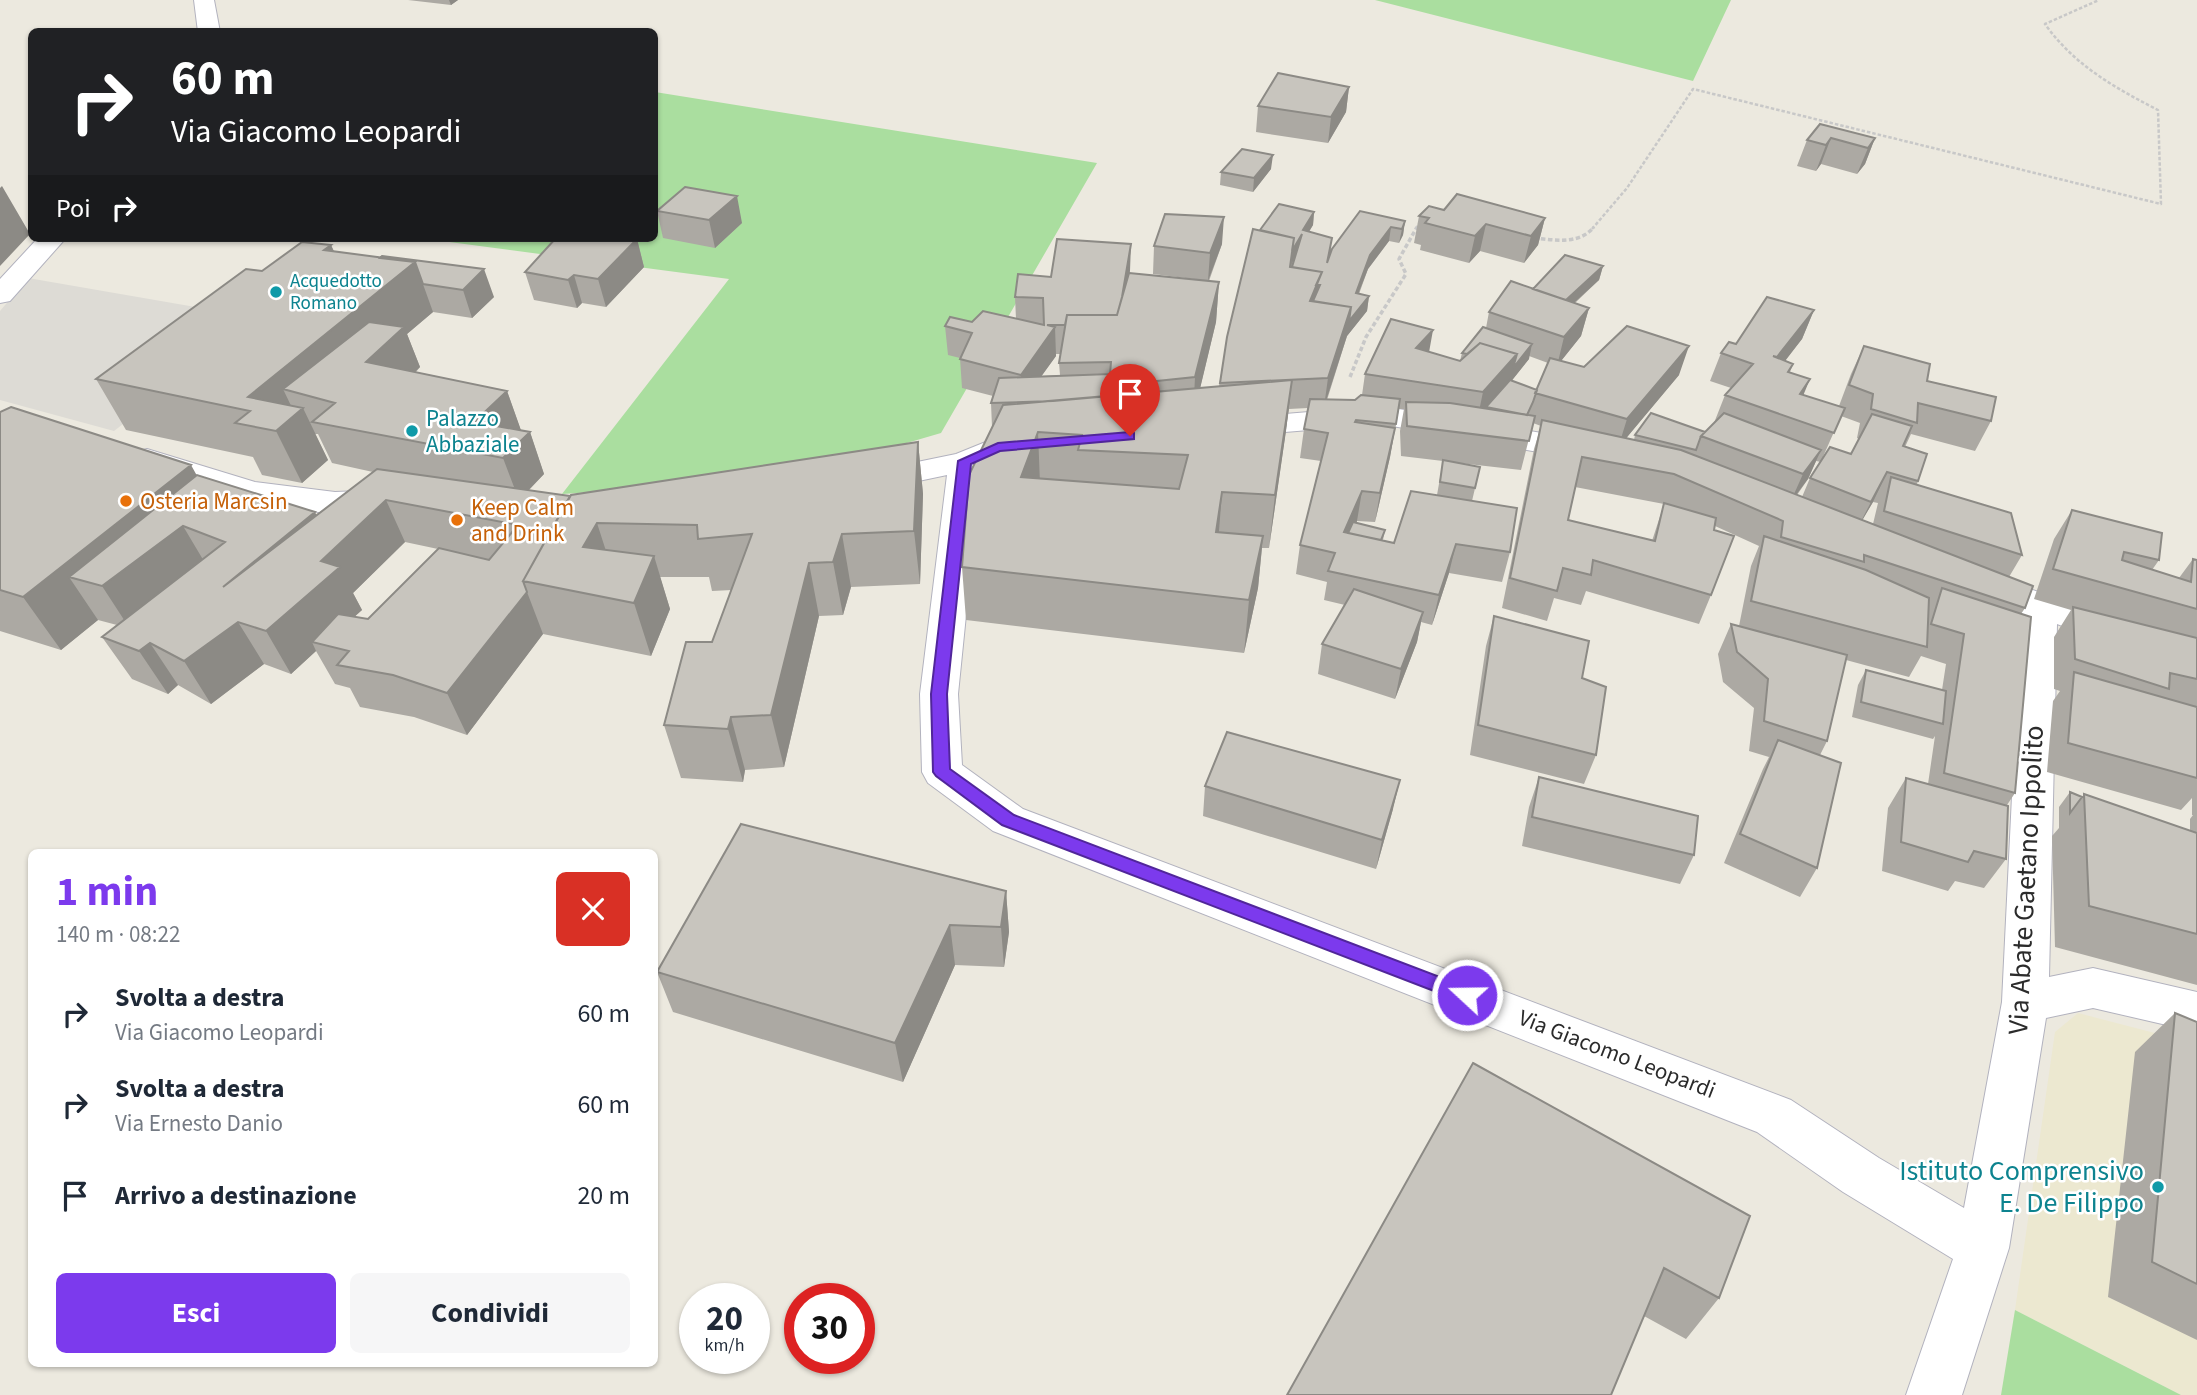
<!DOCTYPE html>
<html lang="it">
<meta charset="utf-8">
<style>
body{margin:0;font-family:"Source Sans 3",sans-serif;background:#f6f6f7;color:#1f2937;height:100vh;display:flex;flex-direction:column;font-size:26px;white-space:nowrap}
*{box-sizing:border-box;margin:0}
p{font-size:23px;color:#747a83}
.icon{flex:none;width:38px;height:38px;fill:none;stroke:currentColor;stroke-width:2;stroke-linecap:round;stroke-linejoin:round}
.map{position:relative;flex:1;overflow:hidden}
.drawer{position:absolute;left:28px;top:849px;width:630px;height:518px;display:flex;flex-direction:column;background:#fff;border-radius:10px;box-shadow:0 2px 5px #0004}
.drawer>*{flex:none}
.banner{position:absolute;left:28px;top:28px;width:630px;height:214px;border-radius:10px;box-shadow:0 2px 5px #0004;background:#202124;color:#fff;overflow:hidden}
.speed{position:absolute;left:679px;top:1283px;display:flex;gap:14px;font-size:35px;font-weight:700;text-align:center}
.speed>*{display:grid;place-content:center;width:91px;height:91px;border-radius:50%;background:#fff;box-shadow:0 2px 5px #0004;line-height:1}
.speed small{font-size:18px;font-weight:400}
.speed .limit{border:10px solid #d22;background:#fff;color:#111}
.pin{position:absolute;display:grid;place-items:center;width:60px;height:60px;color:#fff;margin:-72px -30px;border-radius:50% 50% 50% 0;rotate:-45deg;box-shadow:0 0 7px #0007}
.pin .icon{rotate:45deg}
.me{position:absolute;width:77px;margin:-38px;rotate:291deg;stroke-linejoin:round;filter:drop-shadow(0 0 5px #0008)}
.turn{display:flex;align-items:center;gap:24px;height:147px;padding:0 28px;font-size:32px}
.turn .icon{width:91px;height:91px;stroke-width:2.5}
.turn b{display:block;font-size:49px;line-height:60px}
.then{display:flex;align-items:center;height:66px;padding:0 28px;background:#0003;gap:14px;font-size:26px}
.round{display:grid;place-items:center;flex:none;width:74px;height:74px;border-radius:10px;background:#f6f6f7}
.summary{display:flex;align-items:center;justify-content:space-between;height:119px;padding:0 28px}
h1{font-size:42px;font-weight:700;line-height:52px;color:#7c3aed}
.cta{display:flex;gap:14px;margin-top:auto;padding:14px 28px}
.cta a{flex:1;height:80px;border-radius:10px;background:#7c3aed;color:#fff;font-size:28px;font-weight:700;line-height:80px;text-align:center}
.cta a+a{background:#f6f6f7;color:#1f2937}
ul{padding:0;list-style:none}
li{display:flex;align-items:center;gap:21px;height:91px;padding:0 28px}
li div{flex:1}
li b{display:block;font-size:26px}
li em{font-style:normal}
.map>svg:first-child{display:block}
.education{fill:#ece8d0}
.green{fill:#aade9f}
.plaza{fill:#dddbd5}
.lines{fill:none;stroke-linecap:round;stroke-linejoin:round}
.minor-casing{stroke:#b2b2be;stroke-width:2}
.path-far1{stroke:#c8c8c8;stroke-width:2.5;stroke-dasharray:3.5 2;stroke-linecap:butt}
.path{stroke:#c8c8c8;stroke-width:3.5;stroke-dasharray:4.5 2.5;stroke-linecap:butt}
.minor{fill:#fff;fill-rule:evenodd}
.wall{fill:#aca9a3;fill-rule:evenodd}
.shaded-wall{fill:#8c8a85}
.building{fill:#c8c5be;stroke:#8c8a85;stroke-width:2;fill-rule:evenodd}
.route{fill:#7c3aed;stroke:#51269a;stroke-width:2}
.culture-dot{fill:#0f9aa8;stroke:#fff;stroke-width:2.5}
.food-dot{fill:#e8710a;stroke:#fff;stroke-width:2.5}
.labels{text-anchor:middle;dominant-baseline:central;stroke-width:5;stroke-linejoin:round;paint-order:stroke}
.far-culture-label{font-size:19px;fill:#0d838f;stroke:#fff;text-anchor:start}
.culture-label{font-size:23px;fill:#0d838f;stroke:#fff;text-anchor:start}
.food-label{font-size:23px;fill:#c56008;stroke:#fff;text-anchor:start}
.street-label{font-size:23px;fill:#2b2b2b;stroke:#fff}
.near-street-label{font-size:28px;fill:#2b2b2b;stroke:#fff}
.near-culture-label{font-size:28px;fill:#0d838f;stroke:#fff;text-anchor:end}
</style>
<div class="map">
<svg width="2197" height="1395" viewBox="0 0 2197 1395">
<rect width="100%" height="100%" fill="#ece9df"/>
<path class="education" d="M2078,1013L2197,1044V1395H2181L2015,1310L2055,1032Z"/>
<path class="green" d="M1375,0H1731L1693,81Z
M655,92L1097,163L941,433L780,480L562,494L729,279L419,238H654Z
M2015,1310L2181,1395H2001Z"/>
<path class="plaza" d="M28,278L259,318L114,431L0,400V311Z"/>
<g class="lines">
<defs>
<path id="minor" d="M194,0H214L220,32H198Z
M38,238H66L10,301L0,303V279Z
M1381,406L1589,441L1600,444L1605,451L1600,458L1589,461L1381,424L1236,436L1225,434L1220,427L1225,420L1236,418Z
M1030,435L1041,438L1046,445L1041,452L1004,456L981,467L958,694L962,765L1023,809L1791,1100L1879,1158L1964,1208L2002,1002L2021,611L1967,592L1962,584L1967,576L1980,572L2121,620L2197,641V667L2097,639L2057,624L2049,977L2093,968L2197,992V1032L2093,1008L2046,1018L2009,1248L1962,1395H1906L1953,1259L1843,1192L1757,1132L993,831L928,783L922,772L920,694L947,475L871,491L859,488L855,481L859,474L956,454L998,437Z
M147,449L255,482L335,492L385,490L397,493L402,500L397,507C315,528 213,491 136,466L131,459L136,452Z"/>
</defs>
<use href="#minor" class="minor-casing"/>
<path class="path-far1" d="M1416,229L1420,222
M1592,229L1627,188L1693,89L2161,204L2158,110C2115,88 2074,65 2045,24L2099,0"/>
<path class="path" d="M1534,238C1555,240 1579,245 1594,227
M1350,377L1366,337L1406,274L1399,259L1417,227"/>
<use href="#minor" class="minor"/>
</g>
<path class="wall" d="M408,0H458L451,5Z
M1349,87L1346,112L1328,143L1256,132L1258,106Z
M1820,124L1875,138L1865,164L1857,174L1821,164L1816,171L1797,166L1807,140Z
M1271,169L1253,192L1220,185L1221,172Z
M1444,210L1545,218L1538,245L1524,263L1480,251L1469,263L1420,250L1421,245L1414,243L1419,216Z
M657,211L742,223L715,248L663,238Z
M1314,212L1313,225L1309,232L1330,252L1405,221L1403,235L1399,243L1389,241L1368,269L1359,294L1369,296L1367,311L1347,336L1327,400H1355L1362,395L1365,374L1429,352L1460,361L1462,353L1486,328L1489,312L1533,289L1603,266L1599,280L1575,303L1589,308L1581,336L1561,361L1584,367L1679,375L1626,438L1634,440L1635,435L1705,432L1714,423L1725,395L1731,388L1710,381L1721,353L1736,344L1814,310L1802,339L1785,360L1793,364L1790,372L1803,395L1839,406L1851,374L1864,346L1927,381L1991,421L1975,451L1911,434L1905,447L1918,481L1917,484L2022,555L2009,577L2025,608L2021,614L2015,793L2007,805L2006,859L1984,888L1955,881L1948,891L1882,871L1888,808L1906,778L1928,784L1935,736L1933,739L1852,717L1858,685L1866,670L1942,690L1946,664L1921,656L1909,677L1846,660L1827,741L1820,755L1817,868L1800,897L1724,863L1763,769L1769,757L1749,751L1754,708L1723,682L1718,654L1731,624L1739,626L1751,566L1759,546L1715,526L1711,595L1699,624L1586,591L1581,605L1554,598L1547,621L1502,608L1534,449L1541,426L1533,423L1521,470L1459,463L1480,467L1472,501L1510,552L1502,582L1449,573L1432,625L1421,622L1417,642L1395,699L1318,674L1322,644L1345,605L1324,600L1327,582L1296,574L1300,545L1321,461L1300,458L1304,429L1308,408L1289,409L1269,548H1262L1258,588L1244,653L966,620L962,567L992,427L991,403L993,396L962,388L960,358L948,355L945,326L972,322L1016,319L1015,297L1051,277L1130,273L1202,280L1153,274L1154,246L1222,244L1209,281L1219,282L1216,322L1200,388L1219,386L1227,337L1260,230ZM1056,354H1061L1059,363L1060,375L1041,376L1056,356ZM1529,356L1548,363L1537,390L1511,381L1529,359ZM1399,409H1404L1400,431L1401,456L1443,461L1437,495L1394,543L1383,540L1385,530L1356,523L1357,521L1375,522L1390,457ZM1841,416L1860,423L1857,438L1859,439L1851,454L1822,459ZM1816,461L1821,462L1810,478L1802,497L1797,495L1808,479ZM1575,487L1664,504L1652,541L1568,520ZM1873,502L1878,503L1873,524L1862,520Z
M637,239L644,267L606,307L582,303L577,308L534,300L525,272Z
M331,245L334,251L494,297L472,318L433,312L407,334L420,367L416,372L507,391L521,431L530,432L544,474L529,490L570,496L918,442L923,494L920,584L851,587L843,615L819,616L784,767L745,770L743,782L681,778L664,725L712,642L732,590L712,591L709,577H660L670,609L651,656L543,634L467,735L414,717L360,707L350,688L335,684L316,651L291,674L264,664L211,704L178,685L168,694L132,679L102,637L117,625L98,620L61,650L0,631V412L197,475L316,515L373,472L332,463L318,434H315L328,460L302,483L262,475L253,457L126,430L96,379L262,271ZM405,542L438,549L368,619L354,617L362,610L353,593Z
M2072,510L2159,560L2152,570L2179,578L2193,559L2197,560V985L2055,947L2052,836L2059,828V807L2070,792L2082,797L2084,794L2190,831V819L2193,815H2192V798L2181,810L2047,772L2053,701L2060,691L2054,689V637L2071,610L2034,599L2054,539Z
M1494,616L1582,678L1596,755L1584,784L1470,755L1486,646Z
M1539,777L1694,855L1680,884L1522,846L1529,807Z
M1205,786L1393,809L1376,869L1203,816Z
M1006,891L1009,932L1004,967L955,965L903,1082L673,1012L657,972Z
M2175,1013L2197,1022V1340L2108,1297L2135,1052Z
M1473,1063L1719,1298L1686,1339L1644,1316Z"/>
<path class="shaded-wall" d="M449,0H458L451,5Z
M1349,87L1346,112L1328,143L1331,117Z
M1831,138L1821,164L1816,171L1826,145Z
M1875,138L1865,164L1857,174L1868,148Z
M1273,155L1271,169L1253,192L1254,178Z
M2,186L30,234L0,266V188Z
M737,196L742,223L715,248L709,220Z
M1314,212L1313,225L1301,244L1303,230Z
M1224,217L1222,244L1208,281L1210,253Z
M1545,218L1538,245L1524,263L1531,236Z
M1405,221L1403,235L1399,243L1402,229Z
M1486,224L1480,251L1469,263L1475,236Z
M1391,227L1389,241L1368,269L1353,307L1356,293L1370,255Z
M1302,234L1300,248L1291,265L1294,238Z
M637,239L644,267L606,307L598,279Z
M1131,244L1130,271L1117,355V327Z
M331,245L352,294L324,250Z
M415,262L433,312L407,334L420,367L383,403L283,389L295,414L303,408L328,460L302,483L276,431L248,397Z
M1603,266L1599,280L1553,322L1557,308Z
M484,269L494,297L472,318L463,290Z
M1322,272L1318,300L1312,315L1310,301Z
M574,275L582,303L577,308L568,280Z
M1219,282L1216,322L1193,418L1195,377Z
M1369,296L1367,311L1347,336L1324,407L1328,378L1351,307Z
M1589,308L1581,336L1557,366L1564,337Z
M1814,310L1802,339L1766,386L1777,357Z
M1055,327L1056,356L1023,402H1022L1021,375Z
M1433,330L1428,358L1416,348Z
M1532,344L1529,359L1510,383L1486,407L1485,411L1477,421L1483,392L1517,354Z
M1689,346L1679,375L1618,448L1627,419Z
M1810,379L1798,408L1800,394Z
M1292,380L1286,431L1269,548L1275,495Z
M507,391L522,433L474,422Z
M1395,428L1390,457L1375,522L1380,493Z
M530,432L544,474L519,500L503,458Z
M1038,432L1040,484L1021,477Z
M918,442L923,494L920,584L914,531Z
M1821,450L1808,479L1790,503L1803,474Z
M191,465L220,517L183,526L208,568L130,629L102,586L69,577L98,620L61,650L23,597Z
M1887,472L1873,502L1856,531L1871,502Z
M1362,491L1357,521L1346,548L1344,532Z
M1222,492L1218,544L1216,532Z
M386,500L405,542L353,593L362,610L323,645L312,642L316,651L291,674L266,631L223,587L315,512L333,550Z
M597,523L614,576L532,583Z
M842,534L851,587L843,615L833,562Z
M1263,536L1258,588L1244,653L1249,600Z
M1456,544L1449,573L1432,625L1439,595Z
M654,556L670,609L651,656L634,603Z
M809,563L819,616L784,767L771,715Z
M527,592L543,634L467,735L447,693Z
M1423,612L1417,642L1395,699L1401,669Z
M238,622L264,664L211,704L184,661Z
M150,643L178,685L168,694L139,651Z
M731,717L745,770L743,782L728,729Z
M1400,780L1393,809L1376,869L1382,840Z
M1006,891L1009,932L1004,967L1001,927Z
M950,925L955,965L903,1082L895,1043Z"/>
<path class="building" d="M1278,73L1349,87L1331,117L1258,106Z
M1820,124L1875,138L1868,148L1831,138L1826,145L1807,140Z
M1242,149L1273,155L1254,178L1221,172Z
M685,187L737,196L709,220L657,211Z
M1457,194L1545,218L1531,236L1486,224L1475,236L1425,223L1429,218L1419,216L1429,206L1444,210Z
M1279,204L1314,212L1303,230L1332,238L1327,263L1332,249L1360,211L1405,221L1402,229L1391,227L1370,255L1356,293L1369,296L1349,321L1351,307L1313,301L1320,285H1316L1322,272L1292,267L1302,234L1292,251L1294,238L1260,230Z
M1165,214L1224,217L1210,253L1154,246Z
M1253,229L1294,238L1290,267L1322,272L1310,301L1351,307L1328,378L1220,383L1227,337Z
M556,238H629L637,239L598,279L574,275L568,280L525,272Z
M1057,239L1131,244L1122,297L1117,315H1067L1065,325H1047L1055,327L1021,375L960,359L972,333L945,326L950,317L972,322L983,311L1044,325L1043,298L1015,297L1018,274L1051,277Z
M302,242L331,245L324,250L415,262L248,397L303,408L276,431L235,423L250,411L96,379L246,269L262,271Z
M1565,255L1603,266L1566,300L1533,289Z
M382,256L484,269L463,290L423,284L415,262L380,258Z
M1129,273L1219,282L1195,377L1109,386L1111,362L1059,363L1067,315H1117Z
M1511,281L1589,308L1564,337L1489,312Z
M1767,297L1814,310L1777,357L1773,356L1793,364L1788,372L1810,379L1800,394L1845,408L1834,433L1725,395L1753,364L1721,353L1729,342L1736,344Z
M1391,319L1433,330L1416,348L1460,361L1480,343L1517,354L1483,392L1365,374Z
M369,322L404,327L366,362L507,391L474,422L530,432L503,458L312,422L335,403L283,389Z
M1627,326L1689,346L1627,419L1535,393L1550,358L1584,367Z
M1483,327L1532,344L1513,368L1517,354L1480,343L1467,354L1462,353Z
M1864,346L1930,364L1927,381L1996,397L1991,421L1918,403L1917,423L1871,409L1873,394L1849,385Z
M1110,374L1109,396L1053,401L991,403L999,378Z
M1292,380L1275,495L1222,492L1216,532L1263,536L1249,600L962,567L969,475L1003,405ZM1038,432L1082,435L1078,450L1188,455L1179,489L1021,477Z
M1510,380L1537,390L1533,402L1527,415L1486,407Z
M1361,395L1400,399L1396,424L1356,420L1355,422L1395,428L1380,493L1362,491L1344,532L1394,543L1411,491L1517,508L1510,552L1456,544L1439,595L1328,571L1335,553L1300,545L1328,433L1304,429L1310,399L1355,400Z
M1406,402L1450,403L1535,416L1529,441L1407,426Z
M11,407L191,465L23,597L0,590V412Z
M1651,413L1705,432L1701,436L1696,450L1635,435Z
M1724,413L1821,450L1803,474L1701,436Z
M1872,414L1912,426L1903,446L1927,454L1918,481L1887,472L1871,502L1810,478L1830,447L1851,454Z
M1542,420L1681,450L2033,586L2025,608L1864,555V562L1781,537L1783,521L1674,474L1582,457L1568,520L1655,541L1664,503L1716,518L1714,530L1734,536L1711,595L1593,560L1591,575L1563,568L1557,591L1510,578Z
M918,442L914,531L842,534L833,562L809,563L771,715L731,717L728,729L664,725L686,642H712L752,534L698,539L697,525L597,523L583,547L654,556L634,603L523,581L571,495Z
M1443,460L1480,467L1475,488L1440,482Z
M377,469L570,496L523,581L527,592L447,693L393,675L337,665L349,651L312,642L338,614L368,619L439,548L489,560L518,525L386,500L321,561L340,567L266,631L238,622L184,661L150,643L139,651L102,637L225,542L183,526L102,586L69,577L197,475L315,512L223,587Z
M1891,477L2011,513L2022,555L1884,511Z
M2072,510L2162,533L2159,560L2124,552L2122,560L2191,582L2193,559L2197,560V609L2053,569Z
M1353,522L1385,530L1381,540L1348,533Z
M1764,536L1866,570L1929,598L1927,647L1751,601Z
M1942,588L2031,617L2015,793L1944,773L1964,634L1931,624Z
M1354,589L1423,612L1401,669L1322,644Z
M2073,607L2197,638V679L2170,673L2169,689L2075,659Z
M1494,616L1589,641L1582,678L1606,687L1596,755L1478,725Z
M1731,624L1847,655L1827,741L1764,721L1768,679L1737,652Z
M1866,670L1946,691L1943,724L1861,702Z
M2074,672L2197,707V778L2068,743Z
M1227,732L1400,780L1382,840L1205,786Z
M1778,740L1841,763L1817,868L1740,834Z
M1539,777L1698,816L1694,855L1532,817Z
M1906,778L2008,806L2006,859L1974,851L1968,862L1901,842Z
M2070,792L2082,797L2070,813Z
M2084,794L2197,833V934L2089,906Z
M741,824L1006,891L1001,927L950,925L895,1043L657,972Z
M2175,1013L2197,1022V1284L2152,1262Z
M1473,1063L1750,1216L1719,1298L1664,1268L1611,1395H1287Z"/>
<path class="route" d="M1130,432L1134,433V439L1000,451L971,464L947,694L950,769L1014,815L1474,990L1477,995L1474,1001L1467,1004L1460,1001L1002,825L936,776L933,772L931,694L958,461L998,443Z"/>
<g class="culture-dot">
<circle cx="276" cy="292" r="7"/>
<circle cx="412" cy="431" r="7"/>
<circle cx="2158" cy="1187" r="7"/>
</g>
<g class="food-dot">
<circle cx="126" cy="501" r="7"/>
<circle cx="457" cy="520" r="7"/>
</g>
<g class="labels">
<g class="far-culture-label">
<text x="290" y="281">Acquedotto<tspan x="290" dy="22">Romano</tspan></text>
</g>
<g class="culture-label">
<text x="426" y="418">Palazzo<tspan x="426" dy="26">Abbaziale</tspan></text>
</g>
<g class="food-label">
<text x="140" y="501">Osteria Marcsin</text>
<text x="471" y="507">Keep Calm<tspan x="471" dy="26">and Drink</tspan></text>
</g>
<g class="street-label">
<text transform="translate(1617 1054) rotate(21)">Via Giacomo Leopardi</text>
</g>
<g class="near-street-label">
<text transform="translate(2026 880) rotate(-87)">Via Abate Gaetano Ippolito</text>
</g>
<g class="near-culture-label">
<text x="2144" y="1171">Istituto Comprensivo<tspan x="2144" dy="32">E. De Filippo</tspan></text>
</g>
</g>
</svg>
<div class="speed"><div>20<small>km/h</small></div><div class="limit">30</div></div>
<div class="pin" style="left:1130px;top:436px;background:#d93025"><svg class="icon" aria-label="arrive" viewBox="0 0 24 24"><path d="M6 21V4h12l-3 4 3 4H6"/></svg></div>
<svg class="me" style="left:1467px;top:995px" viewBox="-20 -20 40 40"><circle r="17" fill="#7c3aed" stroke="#fff" stroke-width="3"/><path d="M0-11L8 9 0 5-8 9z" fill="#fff"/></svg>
<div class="banner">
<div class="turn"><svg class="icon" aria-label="right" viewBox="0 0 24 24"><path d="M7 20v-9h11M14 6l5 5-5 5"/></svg><div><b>60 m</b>Via Giacomo Leopardi</div></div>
<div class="then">Poi<svg class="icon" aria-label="right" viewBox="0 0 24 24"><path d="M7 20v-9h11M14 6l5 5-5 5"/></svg></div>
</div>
<section class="drawer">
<div class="summary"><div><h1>1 min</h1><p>140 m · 08:22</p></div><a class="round" style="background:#d93025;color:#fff"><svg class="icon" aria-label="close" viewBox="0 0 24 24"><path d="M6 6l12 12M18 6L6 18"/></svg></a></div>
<ul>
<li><svg class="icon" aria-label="right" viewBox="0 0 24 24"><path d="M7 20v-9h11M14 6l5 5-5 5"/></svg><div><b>Svolta a destra</b><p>Via Giacomo Leopardi</p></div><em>60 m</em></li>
<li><svg class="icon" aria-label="right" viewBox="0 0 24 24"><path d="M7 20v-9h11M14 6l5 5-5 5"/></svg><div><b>Svolta a destra</b><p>Via Ernesto Danio</p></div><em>60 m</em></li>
<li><svg class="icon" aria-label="arrive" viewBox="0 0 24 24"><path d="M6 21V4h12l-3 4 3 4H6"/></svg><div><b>Arrivo a destinazione</b></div><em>20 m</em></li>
</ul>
<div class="cta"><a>Esci</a><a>Condividi</a></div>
</section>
</div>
